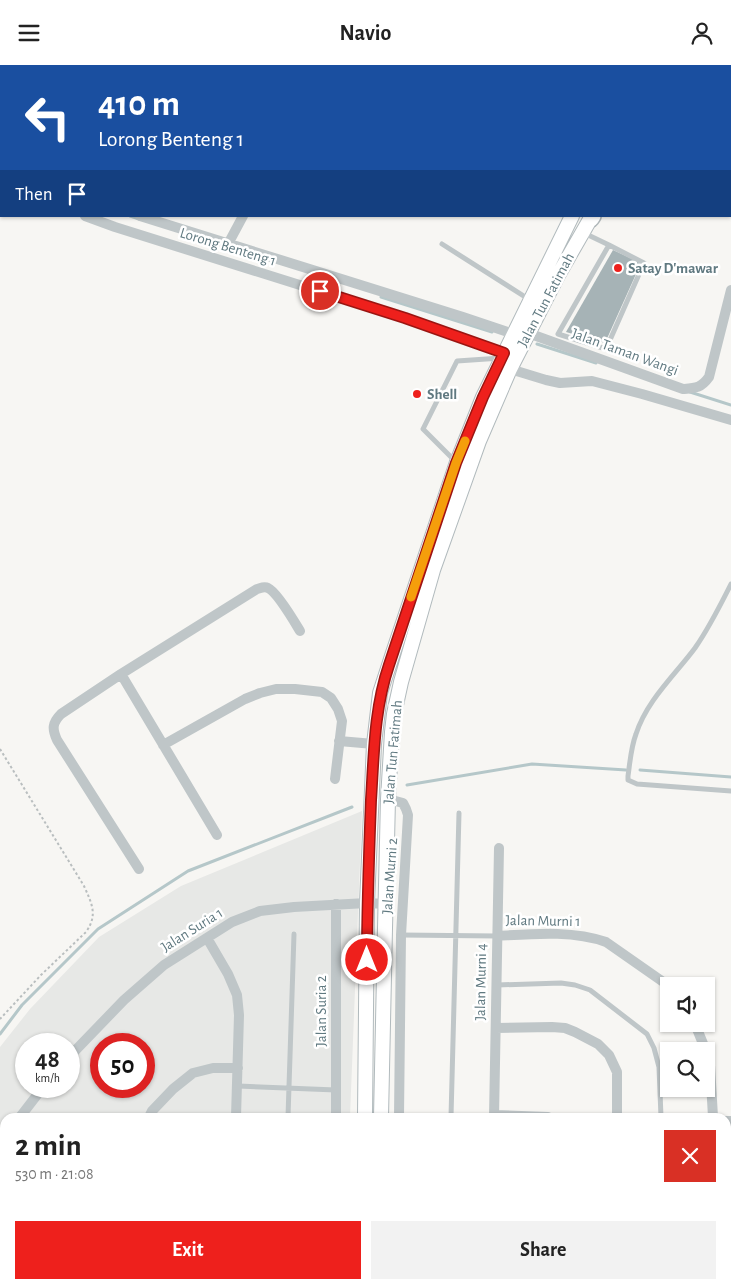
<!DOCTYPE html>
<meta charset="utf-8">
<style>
body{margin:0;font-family:"Alegreya Sans",sans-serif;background:#f2f2f2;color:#222;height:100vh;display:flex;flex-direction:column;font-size:19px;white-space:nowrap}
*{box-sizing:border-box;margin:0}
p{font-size:16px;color:#767676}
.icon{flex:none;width:28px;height:28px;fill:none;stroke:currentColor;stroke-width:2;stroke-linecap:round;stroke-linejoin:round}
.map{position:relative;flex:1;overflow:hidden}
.sheet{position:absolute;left:0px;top:1048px;width:731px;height:176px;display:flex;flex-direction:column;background:#fff;border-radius:15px 15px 0 0;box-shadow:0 1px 4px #0004}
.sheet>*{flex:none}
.guide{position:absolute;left:0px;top:0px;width:731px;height:152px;box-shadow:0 1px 4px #0004;background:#1a4fa0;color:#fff;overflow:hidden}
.tools{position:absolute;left:660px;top:912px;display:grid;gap:10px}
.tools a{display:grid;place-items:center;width:55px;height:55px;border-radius:0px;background:#fff;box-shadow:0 1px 4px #0004;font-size:25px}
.speed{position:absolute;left:15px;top:968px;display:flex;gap:10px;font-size:25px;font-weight:700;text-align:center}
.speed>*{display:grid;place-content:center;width:65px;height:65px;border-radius:50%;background:#fff;box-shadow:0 1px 4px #0004;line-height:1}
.speed small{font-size:12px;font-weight:400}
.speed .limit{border:8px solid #d22;background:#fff;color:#111}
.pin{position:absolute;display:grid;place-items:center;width:42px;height:42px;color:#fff;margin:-21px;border:2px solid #fff;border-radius:50%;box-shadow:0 1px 5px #0007}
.me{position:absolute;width:55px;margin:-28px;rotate:0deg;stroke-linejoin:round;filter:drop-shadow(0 0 4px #0008)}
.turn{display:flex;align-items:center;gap:18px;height:105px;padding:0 15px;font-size:22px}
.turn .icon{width:65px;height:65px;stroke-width:2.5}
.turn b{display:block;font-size:35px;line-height:42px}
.then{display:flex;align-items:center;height:48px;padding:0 15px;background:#0003;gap:10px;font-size:19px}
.round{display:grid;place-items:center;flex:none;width:52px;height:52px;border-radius:0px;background:#f2f2f2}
.summary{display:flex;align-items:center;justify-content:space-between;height:85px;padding:0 15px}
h1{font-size:30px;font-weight:700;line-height:38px}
.button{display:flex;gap:10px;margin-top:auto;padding:10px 15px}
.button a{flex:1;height:58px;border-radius:0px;background:#ee201c;color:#fff;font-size:20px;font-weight:700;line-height:58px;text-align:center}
.button a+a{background:#f2f2f2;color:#222}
header{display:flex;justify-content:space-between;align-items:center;height:65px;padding:0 15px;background:#fff;font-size:22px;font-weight:700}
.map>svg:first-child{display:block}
.built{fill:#e7e8e6;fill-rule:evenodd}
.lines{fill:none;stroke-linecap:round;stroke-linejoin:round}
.stream{stroke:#b5c7c9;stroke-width:3}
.building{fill:#a6b3b6}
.secondary-casing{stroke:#b1babd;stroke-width:16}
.primary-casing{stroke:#b0b8ba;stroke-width:18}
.highway-casing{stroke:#b0b7b9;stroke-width:20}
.path{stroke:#b9bebf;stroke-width:2;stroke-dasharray:2.5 2.5;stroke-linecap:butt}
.lane{stroke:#bfc6c8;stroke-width:5}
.street{stroke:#bfc6c8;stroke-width:10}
.secondary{stroke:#fff;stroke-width:14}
.primary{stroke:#fff;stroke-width:15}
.highway{stroke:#fff;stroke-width:18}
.route-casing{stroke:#9b1512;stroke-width:12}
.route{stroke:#ee201c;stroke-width:9}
.slow{stroke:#f59e0b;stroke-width:9}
.poi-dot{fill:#ee201c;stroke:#fff;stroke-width:2}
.labels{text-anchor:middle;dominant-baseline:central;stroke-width:5;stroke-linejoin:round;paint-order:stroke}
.street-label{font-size:15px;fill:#607980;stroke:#fff}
.poi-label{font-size:15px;font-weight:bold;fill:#607980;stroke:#fff;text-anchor:start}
</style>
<header><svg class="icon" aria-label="menu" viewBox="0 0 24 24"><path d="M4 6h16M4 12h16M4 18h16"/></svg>Navio<svg class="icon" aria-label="person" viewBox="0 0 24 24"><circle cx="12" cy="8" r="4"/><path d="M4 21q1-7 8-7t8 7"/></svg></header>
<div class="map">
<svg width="731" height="1223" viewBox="0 0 731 1223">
<rect width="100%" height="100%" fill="#f7f6f3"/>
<path class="built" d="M362,746L350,1052H5V1219H345L346,1223H0V982L30,944L99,872L181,821ZM26,979H69V1021H26ZM101,979H144V1021H101Z"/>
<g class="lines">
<path class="stream" d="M130,151L139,154
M381,232L492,267
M537,279L596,298
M690,327L731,340
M640,705L731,712
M407,720L532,699L626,705
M0,969L22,940L98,864L188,806L352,742"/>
</g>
<path class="building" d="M613,185L641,198L605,278L566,267Z"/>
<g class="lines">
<defs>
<path id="secondary" d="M660,1V0
M677,1V0
M365,1052L367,838L374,679L380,628L393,588L457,397L483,332L572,151
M381,1052L385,863L388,734L392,667L394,649L401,617L433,505L479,376L510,304L557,212L592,151
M363,1219V1223
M380,1219V1223"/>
<path id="primary" d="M633,0V1
M694,0L697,1
M730,15L731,16
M591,154L593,151"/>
<path id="highway" d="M728,0L731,1"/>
</defs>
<use href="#secondary" class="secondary-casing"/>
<use href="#primary" class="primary-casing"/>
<use href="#highway" class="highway-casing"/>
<path class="path" d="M0,684L84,821C92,839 98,850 86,867L41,910L0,954"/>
<path class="lane" d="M584,168L609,180L558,269L606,284L644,198L609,180
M442,179L530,235
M456,397L423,364L457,296L501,293
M731,519C720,541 709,563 695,583C675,610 647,635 636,669C631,682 630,697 628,711V715L637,719L731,726
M401,870L497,871
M497,920L561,918L575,920L590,925L647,969L654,983L659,1002L661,1052
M238,1021L336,1025
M288,1052L294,869
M451,1052L459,748
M726,1205H731
M286,1219V1223"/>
<path class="street" d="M325,1L326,0
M531,1L532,0
M0,103L1,104
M0,120H1
M85,151L115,162L405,253L505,288
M140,151L463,252L514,269
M228,179L243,151
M528,268L683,324C696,323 701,323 709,312L731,225
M510,304L546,315L560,318L592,316L642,329L731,355
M121,609L217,770
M339,676L374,679
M163,680L245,634L260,628L276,624H295L322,627L331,633L338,644L342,656L335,714
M388,734L403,738L406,744L408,750L401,870L399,1052
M139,804L57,675C52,664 52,658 61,649L121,609L257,524C261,523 264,521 268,523C277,527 294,556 300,566
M497,871C532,869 572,865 606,877L669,921
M207,873L228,909L237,930L239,950L236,1052
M695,959L706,986
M496,963L552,962L565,963L575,967L598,979L609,990L617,1007V1052
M706,987L710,1000L713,1052
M69,992L124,935L164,900L232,857L260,846L294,842L367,838L386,839
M494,1050L548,1052
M20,1052L44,1021
M149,1052L152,1046L173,1024L193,1008L213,1003H238
M336,1052V839
M494,1052L499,783
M726,1056H731
M0,1082L5,1072
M726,1151H731
M0,1191H5
M233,1219V1223
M398,1219V1223
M140,1223V1219
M335,1223V1219"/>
<use href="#secondary" class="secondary"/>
<use href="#primary" class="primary"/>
<use href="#highway" class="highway"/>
</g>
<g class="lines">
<defs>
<path id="route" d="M320,226L405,253L504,288L483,332L456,398L389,600C374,644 374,689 371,735C369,789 367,842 367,895"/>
</defs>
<use href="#route" class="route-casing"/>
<use href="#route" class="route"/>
<path class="slow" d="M411,532L456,398L465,376"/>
</g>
<g class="poi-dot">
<circle cx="618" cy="203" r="5"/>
<circle cx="417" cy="329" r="5"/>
</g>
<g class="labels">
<g class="street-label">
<text transform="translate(228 182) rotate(17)">Lorong Benteng 1</text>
<text transform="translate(546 235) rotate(-62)">Jalan Tun Fatimah</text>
<text transform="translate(625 287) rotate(20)">Jalan Taman Wangi</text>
<text transform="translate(393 687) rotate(-85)">Jalan Tun Fatimah</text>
<text transform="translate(390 811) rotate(-86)">Jalan Murni 2</text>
<text transform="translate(543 856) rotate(1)">Jalan Murni 1</text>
<text transform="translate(192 865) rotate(-32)">Jalan Suria 1</text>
<text transform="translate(481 917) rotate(-89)">Jalan Murni 4</text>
<text transform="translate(321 946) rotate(-90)">Jalan Suria 2</text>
</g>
<g class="poi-label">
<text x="628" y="203">Satay D'mawar</text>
<text x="427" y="329">Shell</text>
</g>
</g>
</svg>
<div class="tools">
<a><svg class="icon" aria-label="sound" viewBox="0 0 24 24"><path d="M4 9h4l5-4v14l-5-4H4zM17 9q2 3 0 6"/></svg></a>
<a><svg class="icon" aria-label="search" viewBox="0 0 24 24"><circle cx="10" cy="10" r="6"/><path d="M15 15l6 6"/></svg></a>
</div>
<div class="speed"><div>48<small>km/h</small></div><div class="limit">50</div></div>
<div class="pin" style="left:320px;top:226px;background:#d93025"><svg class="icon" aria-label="arrive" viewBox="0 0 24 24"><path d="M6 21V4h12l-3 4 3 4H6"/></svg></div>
<svg class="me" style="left:367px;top:895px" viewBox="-20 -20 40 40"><circle r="17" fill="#ee201c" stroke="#fff" stroke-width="3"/><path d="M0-11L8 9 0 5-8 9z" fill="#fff"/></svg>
<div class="guide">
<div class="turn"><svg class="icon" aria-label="left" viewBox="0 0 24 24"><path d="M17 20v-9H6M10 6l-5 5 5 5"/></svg><div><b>410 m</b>Lorong Benteng 1</div></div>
<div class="then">Then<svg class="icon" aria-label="arrive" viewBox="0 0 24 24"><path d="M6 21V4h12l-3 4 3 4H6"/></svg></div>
</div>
<section class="sheet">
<div class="summary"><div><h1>2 min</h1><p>530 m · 21:08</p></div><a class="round" style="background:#d93025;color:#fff"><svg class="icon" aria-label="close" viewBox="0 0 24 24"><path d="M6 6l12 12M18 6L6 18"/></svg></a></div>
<div class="button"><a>Exit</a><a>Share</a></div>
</section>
</div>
